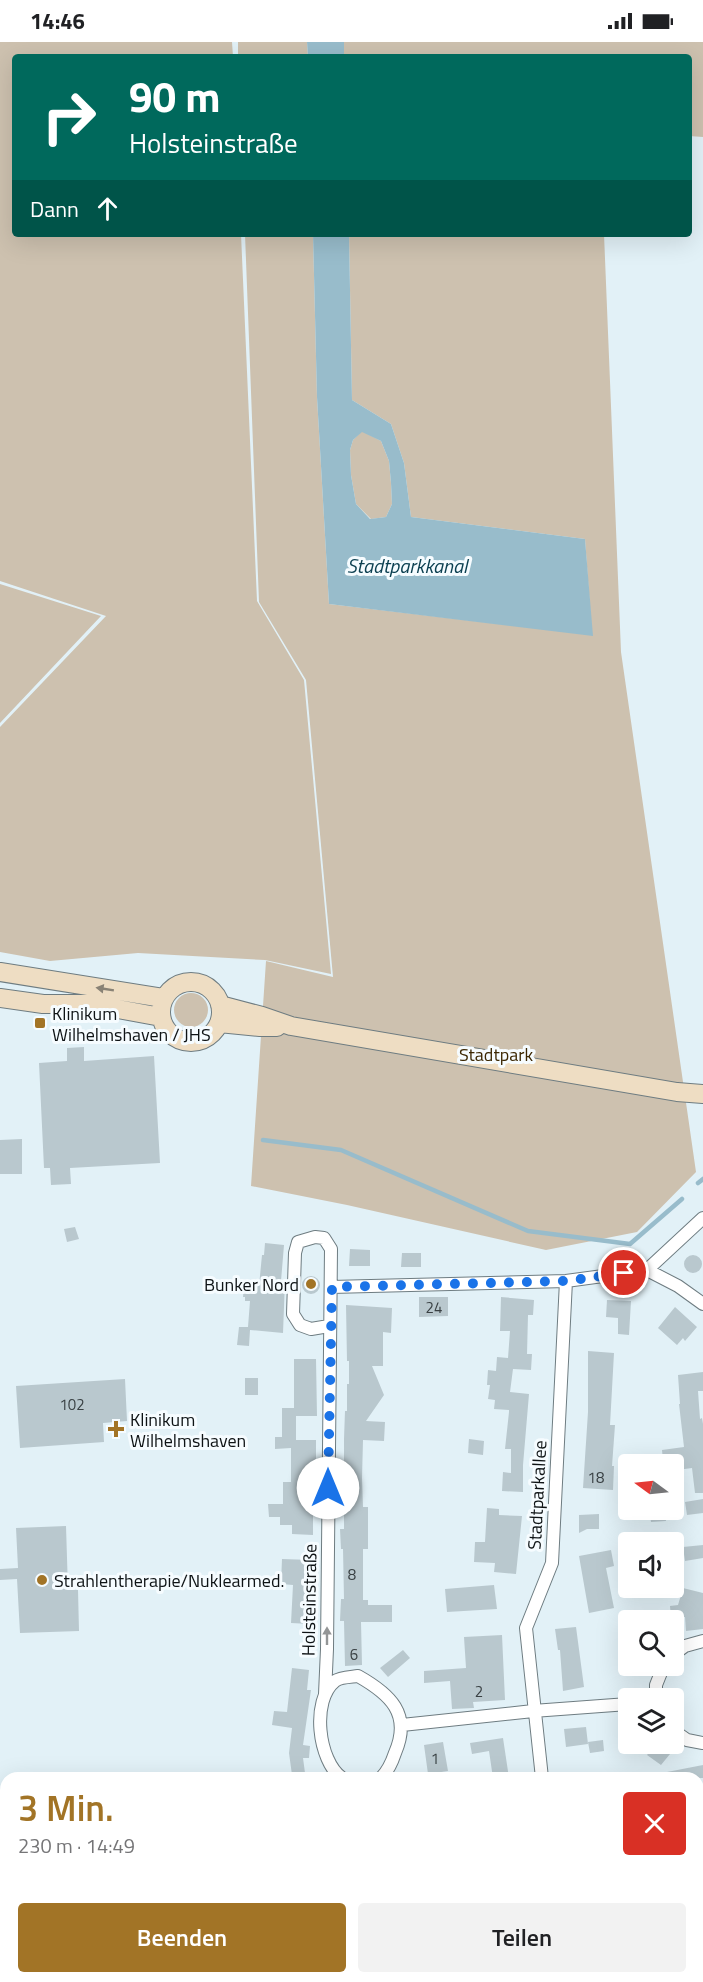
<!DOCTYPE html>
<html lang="de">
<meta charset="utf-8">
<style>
body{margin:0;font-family:"Titillium Web",sans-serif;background:#f2f2f2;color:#202124;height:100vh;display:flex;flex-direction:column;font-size:22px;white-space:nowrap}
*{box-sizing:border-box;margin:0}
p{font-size:20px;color:#757577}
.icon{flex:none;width:33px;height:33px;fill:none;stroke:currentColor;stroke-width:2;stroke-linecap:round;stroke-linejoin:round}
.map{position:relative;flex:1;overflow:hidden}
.side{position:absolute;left:0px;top:1730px;width:704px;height:212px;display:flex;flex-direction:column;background:#fff;border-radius:18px 18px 0 0;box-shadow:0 6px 24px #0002}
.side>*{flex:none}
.guide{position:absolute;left:12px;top:12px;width:680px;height:183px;border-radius:6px;box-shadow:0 6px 24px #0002;background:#00695c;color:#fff;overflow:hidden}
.needle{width:39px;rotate:285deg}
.controls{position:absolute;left:618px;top:1412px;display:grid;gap:12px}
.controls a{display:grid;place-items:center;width:66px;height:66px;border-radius:6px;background:#fff;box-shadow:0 6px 24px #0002;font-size:30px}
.pin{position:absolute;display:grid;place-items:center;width:51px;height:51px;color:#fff;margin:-26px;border:3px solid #fff;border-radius:50%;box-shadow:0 2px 6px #0007}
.me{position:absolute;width:66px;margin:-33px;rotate:0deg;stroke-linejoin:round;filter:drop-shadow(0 0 4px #0008)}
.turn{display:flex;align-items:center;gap:21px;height:126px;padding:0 18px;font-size:27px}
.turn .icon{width:78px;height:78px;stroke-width:2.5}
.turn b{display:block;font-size:42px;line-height:51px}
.then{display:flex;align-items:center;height:57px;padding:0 18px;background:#0003;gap:12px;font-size:22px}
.round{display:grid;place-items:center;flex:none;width:63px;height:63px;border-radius:6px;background:#f2f2f2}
.head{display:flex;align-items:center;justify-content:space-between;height:102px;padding:0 18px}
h1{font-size:36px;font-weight:600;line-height:45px;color:#a27426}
.button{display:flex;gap:12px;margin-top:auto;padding:12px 18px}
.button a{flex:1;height:69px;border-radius:6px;background:#a27426;color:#fff;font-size:24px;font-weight:600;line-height:69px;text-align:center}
.button a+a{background:#f2f2f2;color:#202124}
.status{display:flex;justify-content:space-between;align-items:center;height:42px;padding:0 30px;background:#fff;direction:ltr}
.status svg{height:16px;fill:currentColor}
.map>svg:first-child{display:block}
.green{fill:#cdc1af}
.water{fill:#98bccb;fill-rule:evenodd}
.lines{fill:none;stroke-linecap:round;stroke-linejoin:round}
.stream{stroke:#98bccb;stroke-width:4.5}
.building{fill:#b9c8ce}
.street-casing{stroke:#6e7c81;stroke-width:14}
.secondary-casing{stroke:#6e7c81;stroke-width:20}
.street{stroke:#fff;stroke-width:12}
.secondary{stroke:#eeddc3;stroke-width:18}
.oneway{fill:#898275}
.oneway2{fill:#939596}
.route{stroke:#1a73e8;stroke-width:10;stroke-dasharray:0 18}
.poi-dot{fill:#a27426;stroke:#f6fcff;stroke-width:2}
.labels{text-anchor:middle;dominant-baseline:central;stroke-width:6;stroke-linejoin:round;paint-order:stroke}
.number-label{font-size:15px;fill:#394043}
.poi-label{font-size:18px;fill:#0e1315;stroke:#f6fcff;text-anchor:start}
.park-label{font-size:18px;fill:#3b2601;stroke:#f6fcff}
.street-label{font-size:18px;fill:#0e1315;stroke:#f6fcff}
.water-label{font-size:20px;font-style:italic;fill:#0b3f50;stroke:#f6fcff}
</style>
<div class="status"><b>14:46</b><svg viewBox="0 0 49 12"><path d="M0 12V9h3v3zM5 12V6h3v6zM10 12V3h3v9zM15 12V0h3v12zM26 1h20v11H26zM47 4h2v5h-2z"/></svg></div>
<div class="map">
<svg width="703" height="1940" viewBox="0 0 703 1940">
<rect width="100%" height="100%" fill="#e2f1f7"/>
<path class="green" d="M0,0H232L233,15H15V192H241L257,559L304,638L331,932L265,918L138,911L50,919L0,910V685L106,574L0,539Z
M238,0H307L308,15H238Z
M344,0H703V95L689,94L688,15H344Z
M245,192H313L317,355L329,562L592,593L585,497L411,475L404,421L391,382L352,358L349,192H604L621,610L696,1130L637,1190L546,1208L347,1163L251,1144L266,919L333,935L306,638L259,560Z
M362,389L381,399L389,419L391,441L392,462L386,475L371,477L356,462L351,433L350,408L353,398Z
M0,542L101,574L0,681Z
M174 968a17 17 0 1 1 34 0a17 17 0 1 1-34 0Z
M223,1935H469V1940H219Z"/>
<path class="water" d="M307,0H344V15H308Z
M313,192H349L352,358L391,382L404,421L411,475L585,497L593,594L329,562L317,355ZM362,390L381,399L389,419L391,441L392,462L386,475L370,477L356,462L351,433L350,408L353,398Z"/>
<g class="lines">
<path class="stream" d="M263,1098L341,1108L528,1189L630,1202L682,1157
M698,1141L703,1137"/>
</g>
<path class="building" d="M84,1005V1019L154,1014L160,1121L70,1126L71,1142L51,1143L50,1126H44L39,1021L67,1019V1006Z
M22,1097V1132H0V1098Z
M75,1185L79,1197L67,1200L64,1187Z
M265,1201L284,1203L281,1239H285L283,1291L250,1288L249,1304L237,1303L239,1285H248L250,1259H245V1255H243L244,1243L259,1244L262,1213H264Z
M350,1207L370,1208V1224H349Z
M402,1211H421V1225H401Z
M684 1222a9 9 0 1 1 18 0a9 9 0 1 1-18 0Z
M302 1243a9 9 0 1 1 18 0a9 9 0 1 1-18 0Z
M419,1255H448V1274L419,1275Z
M501,1255L534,1258L533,1273H528L527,1312H532L531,1328L513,1327L510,1350L529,1352L523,1423V1450L502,1449L503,1430L511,1431V1407H505L509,1370V1368L494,1367L495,1358L488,1357L490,1343H487L488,1328L496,1329L497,1315L508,1316L510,1289H500Z
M607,1258L631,1259L629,1293L618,1292V1276L606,1275Z
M346,1263L392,1266L391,1291L383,1290V1324H372L384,1353L366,1379L385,1380L384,1399L363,1398L362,1436L363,1465H368V1507H363V1558H368V1563H392V1580H361L362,1623L345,1624L344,1579H340L341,1557H344L343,1507H341L340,1487H344V1397L345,1369H347V1342H349V1319H347Z
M675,1265L697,1285L685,1299L683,1296L677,1303L658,1286Z
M588,1309L614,1311L610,1383H615L612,1424H614L613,1448L583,1446L588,1370Z
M294,1317H316L317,1374H296V1398H316V1422H313V1493L292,1492V1483H280V1475H269L268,1462H283V1440H291V1406L275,1407V1395H282V1366H294Z
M703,1330V1349H698L700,1377L702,1376L703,1382V1451H695L692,1426L677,1428L675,1418L663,1419L662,1408L684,1405L679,1362H680L678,1333Z
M245,1336H258V1353H245Z
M125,1337L127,1379L103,1381L104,1400L20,1406L16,1344Z
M469,1397L484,1399L483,1413L468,1411Z
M703,1457V1471L687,1473L685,1460Z
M487,1466L499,1467V1473L522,1474L516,1532L494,1530L495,1521L474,1520L475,1500H485Z
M649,1467H664L666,1479L651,1480Z
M599,1472V1487H587L579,1491V1473Z
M66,1484L68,1548H78L79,1589L20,1591L17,1537L0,1538V1527L18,1526L16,1486Z
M703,1503V1516L685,1519L683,1505Z
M611,1508L614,1524L606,1526L614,1566L589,1571L579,1514Z
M282,1517L311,1518L310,1582L291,1581L293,1543L281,1542Z
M494,1543L497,1567L447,1570L445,1547Z
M683,1546L703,1551V1587L686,1589L685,1575L671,1576L670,1564L678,1563Z
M576,1585L584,1645L563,1649L560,1608H558L555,1587Z
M502,1593L505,1658L473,1660L474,1666L452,1667L450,1639L424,1641V1629L466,1626L464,1595Z
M403,1608L410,1616L388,1635L380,1626Z
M292,1626L309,1628L307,1648H311L303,1703L310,1704L309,1716H303L305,1731L292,1733L289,1711L292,1686L272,1683L274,1669L287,1670Z
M586,1685L588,1702L566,1705L564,1687Z
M503,1696L509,1736H493L489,1709L472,1712L470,1701Z
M603,1698L604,1709L590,1711L588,1700Z
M443,1700L448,1729L428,1732L424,1703Z
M657,1701L670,1712L661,1723L647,1713Z
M703,1723V1736H668L667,1730Z"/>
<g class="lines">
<defs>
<path id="street" d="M647,1228L703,1176
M331,1245L566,1239L647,1228L678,1244L703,1262
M674,1612L685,1604L703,1599
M325,1652L327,1607L331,1207L324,1196L315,1195L298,1200L295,1211L293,1272L300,1283L311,1287L329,1284
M656,1656V1643L664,1623
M402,1683L533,1669L628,1662
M674,1689L687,1698L703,1701
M342,1736C318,1719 311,1658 335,1639C340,1635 351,1635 358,1634C390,1652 412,1672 395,1711C392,1720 388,1729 381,1736
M542,1736L526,1586L552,1521L566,1239
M0,1890L6,1889
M698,1914H703
M595,1935V1940
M193,1940L198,1935"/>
<path id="secondary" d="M0,930L163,956
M161 970a30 30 0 1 1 60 0a30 30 0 1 1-60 0Z
M0,956L43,962H91L161,975
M220,963L262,974L291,984L677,1050L703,1052
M219,981L260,985H277"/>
</defs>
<use href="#street" class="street-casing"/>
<use href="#secondary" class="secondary-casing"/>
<use href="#street" class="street"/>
<use href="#secondary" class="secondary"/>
</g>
<defs><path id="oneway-solid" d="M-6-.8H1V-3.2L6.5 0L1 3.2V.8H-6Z" transform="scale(1.5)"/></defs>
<use class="oneway" href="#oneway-solid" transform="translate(105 947) rotate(-171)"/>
<use class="oneway2" href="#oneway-solid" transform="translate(327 1594) rotate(-90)"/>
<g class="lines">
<path class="route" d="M328,1446L332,1245L566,1239L624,1231"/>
</g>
<g class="poi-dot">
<rect x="34" y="975" width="12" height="12" rx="3"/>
<circle cx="311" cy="1242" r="6"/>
<path d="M113 1378h6v6h6v6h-6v6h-6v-6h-6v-6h6z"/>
<circle cx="42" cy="1538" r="6"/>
</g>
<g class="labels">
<g class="number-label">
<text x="434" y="1265">24</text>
<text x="72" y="1362">102</text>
<text x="596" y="1435">18</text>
<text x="352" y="1532">8</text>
<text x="354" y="1612">6</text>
<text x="479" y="1649">2</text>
<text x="435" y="1716">1</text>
</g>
<g class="poi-label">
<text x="52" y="971">Klinikum<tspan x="52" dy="21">Wilhelmshaven / JHS</tspan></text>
<text x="299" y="1242" text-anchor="end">Bunker Nord</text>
<text x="130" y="1377">Klinikum<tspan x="130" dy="21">Wilhelmshaven</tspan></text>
<text x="54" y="1538">Strahlentherapie/Nuklearmed.</text>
</g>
<g class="park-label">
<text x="496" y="1012">Stadtpark</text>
</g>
<g class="street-label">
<text transform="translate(537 1453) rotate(-87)">Stadtparkallee</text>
<text transform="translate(309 1558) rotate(-89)">Holsteinstraße</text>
</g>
<g class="water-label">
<text x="407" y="523">Stadtparkkanal</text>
</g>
</g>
</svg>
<div class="controls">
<a><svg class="needle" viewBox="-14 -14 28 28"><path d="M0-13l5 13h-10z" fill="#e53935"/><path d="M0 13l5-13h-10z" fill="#757577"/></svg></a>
<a><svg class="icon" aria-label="sound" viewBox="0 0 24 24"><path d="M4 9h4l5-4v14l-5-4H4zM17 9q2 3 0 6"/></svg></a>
<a><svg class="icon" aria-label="search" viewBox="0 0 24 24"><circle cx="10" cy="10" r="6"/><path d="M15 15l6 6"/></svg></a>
<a><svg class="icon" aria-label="layers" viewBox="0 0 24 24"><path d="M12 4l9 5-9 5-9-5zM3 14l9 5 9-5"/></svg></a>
</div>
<div class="pin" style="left:624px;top:1231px;background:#d93025"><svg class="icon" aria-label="arrive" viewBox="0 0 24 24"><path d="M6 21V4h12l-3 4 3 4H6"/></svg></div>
<svg class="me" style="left:328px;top:1446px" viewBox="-20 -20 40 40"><circle r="19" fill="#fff"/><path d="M0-13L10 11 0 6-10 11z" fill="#1a73e8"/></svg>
<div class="guide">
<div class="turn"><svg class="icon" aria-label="right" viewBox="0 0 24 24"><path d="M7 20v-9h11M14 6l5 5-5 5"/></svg><div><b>90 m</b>Holsteinstraße</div></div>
<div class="then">Dann<svg class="icon" aria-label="ahead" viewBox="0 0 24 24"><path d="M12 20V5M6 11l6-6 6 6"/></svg></div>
</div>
<section class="side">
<div class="head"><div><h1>3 Min.</h1><p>230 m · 14:49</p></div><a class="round" style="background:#d93025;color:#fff"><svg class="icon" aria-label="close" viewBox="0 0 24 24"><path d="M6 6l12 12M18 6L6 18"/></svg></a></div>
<div class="button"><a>Beenden</a><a>Teilen</a></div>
</section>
</div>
